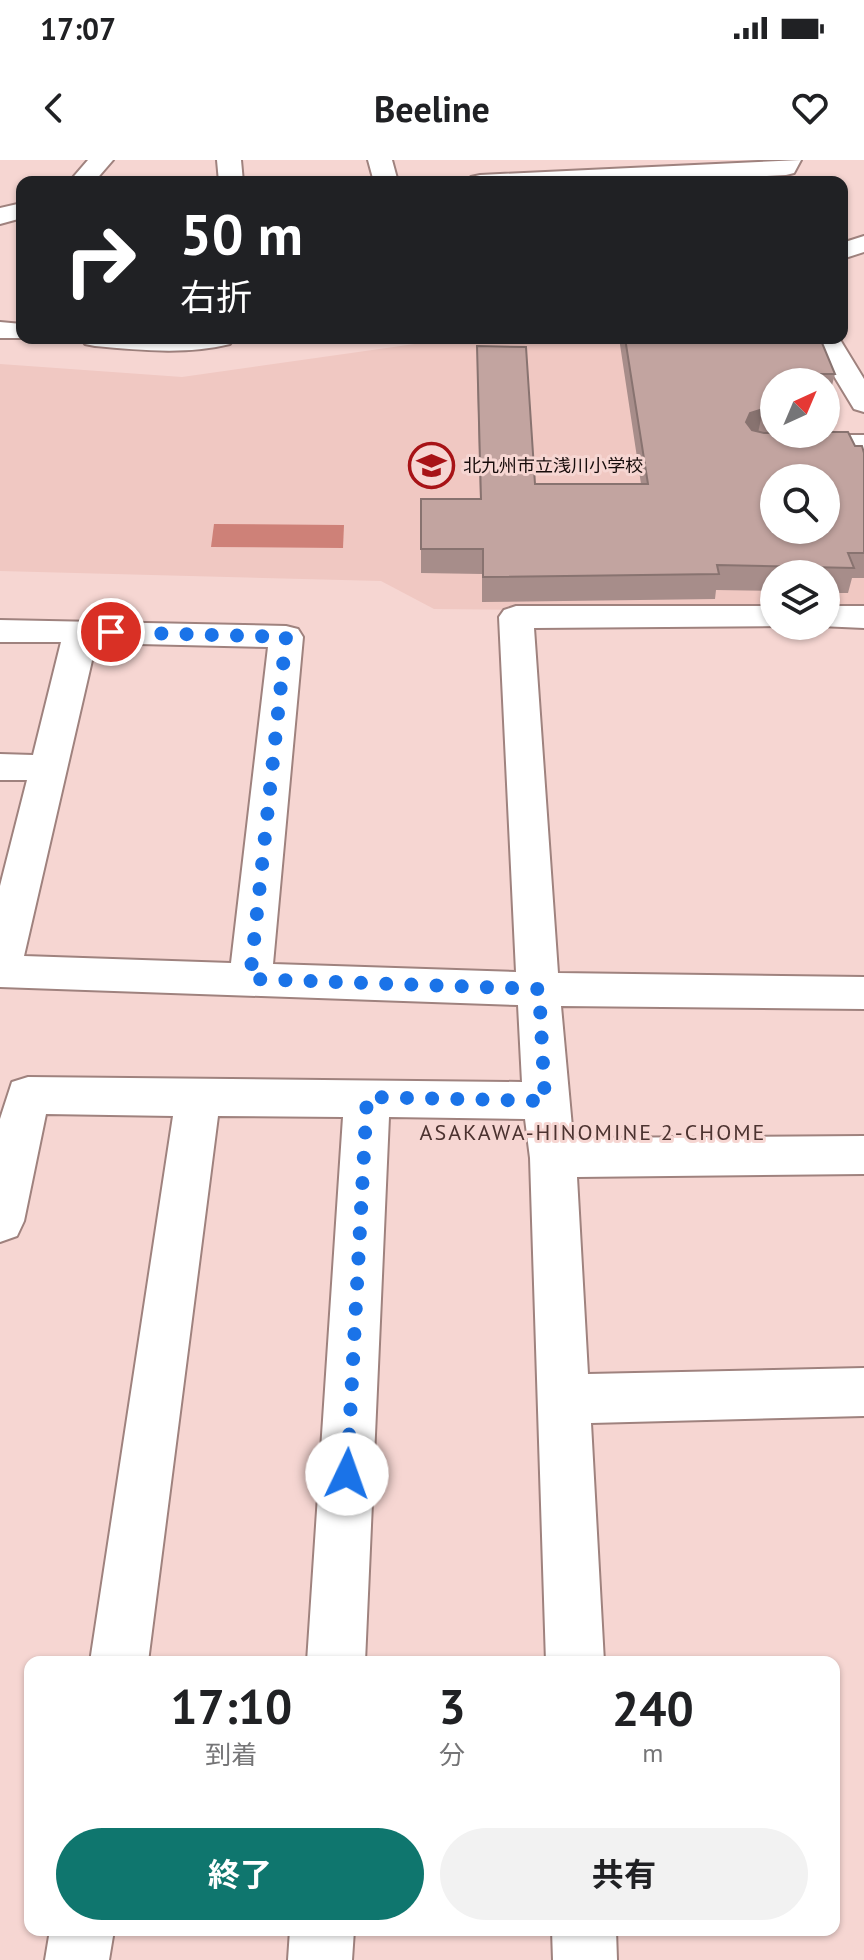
<!DOCTYPE html>
<html lang="ja">
<meta charset="utf-8">
<style>
body{margin:0;font-family:"PT Sans","Noto Sans JP",sans-serif;background:#f2f2f2;color:#202124;height:100vh;display:flex;flex-direction:column;font-size:30px;white-space:nowrap}
*{box-sizing:border-box;margin:0}
p{font-size:26px;color:#757577}
.icon{flex:none;width:44px;height:44px;fill:none;stroke:currentColor;stroke-width:2;stroke-linecap:round;stroke-linejoin:round}
.map{position:relative;flex:1;overflow:hidden}
.side{position:absolute;left:24px;top:1496px;width:816px;height:280px;display:flex;flex-direction:column;background:#fff;border-radius:16px;box-shadow:0 2px 6px #0004}
.side>*{flex:none}
.hud{position:absolute;left:16px;top:16px;width:832px;height:168px;border-radius:16px;box-shadow:0 2px 6px #0004;background:#202124;color:#fff;overflow:hidden}
.needle{width:52px;rotate:44deg}
.controls{position:absolute;left:760px;top:208px;display:grid;gap:16px}
.controls a{display:grid;place-items:center;width:80px;height:80px;border-radius:50%;background:#fff;box-shadow:0 2px 6px #0004;font-size:40px}
.pin{position:absolute;display:grid;place-items:center;width:68px;height:68px;color:#fff;margin:-34px;border:4px solid #fff;border-radius:50%;box-shadow:0 2px 8px #0007}
.me{position:absolute;width:88px;margin:-44px;rotate:3deg;stroke-linejoin:round;filter:drop-shadow(0 0 6px #0008)}
.turn{display:flex;align-items:center;gap:28px;height:168px;padding:0 32px;font-size:36px}
.turn .icon{width:104px;height:104px;stroke-width:2.5}
.turn b{display:block;font-size:56px;line-height:68px}
.eta{display:flex;justify-content:space-evenly;align-items:center;height:136px;text-align:center}
.eta b{font-size:48px;font-weight:700;line-height:56px}
.primary-button{display:flex;gap:16px;margin-top:auto;padding:16px 32px}
.primary-button a{flex:1;height:92px;border-radius:48px;background:#0f766e;color:#fff;font-size:32px;font-weight:700;line-height:92px;text-align:center}
.primary-button a+a{background:#f2f2f2;color:#202124}
.status{display:flex;justify-content:space-between;align-items:center;height:56px;padding:0 40px;background:#fff;direction:ltr}
.status svg{height:22px;fill:currentColor}
header{display:flex;justify-content:space-between;align-items:center;height:104px;padding:0 32px;background:#fff;font-size:36px;font-weight:700}
.map>svg:first-child{display:block}
.built{fill:#f0c8c2;fill-rule:evenodd}
.water{fill:#ce8178}
.lines{fill:none;stroke-linecap:round;stroke-linejoin:round}
.street-casing{stroke:#9f827e;stroke-width:4}
.street{fill:#fff;fill-rule:evenodd}
.wall{fill:#a78d8a;fill-rule:evenodd}
.shaded-wall{fill:#887370}
.building{fill:#c2a4a0;stroke:#887370;stroke-width:2;fill-rule:evenodd}
.route{stroke:#1a73e8;stroke-width:14;stroke-dasharray:0 25.2}
.labels{text-anchor:middle;dominant-baseline:central;stroke-width:6;stroke-linejoin:round;paint-order:stroke}
.far-poi-label{font-size:18px;fill:#150b0a;stroke:#f6d6d2;text-anchor:start}
.neighbourhood-label{font-size:22px;letter-spacing:2px;fill:#4c3330;stroke:#f6d6d2}
</style>
<div class="status"><b>17:07</b><svg viewBox="0 0 49 12"><path d="M0 12V9h3v3zM5 12V6h3v6zM10 12V3h3v9zM15 12V0h3v12zM26 1h20v11H26zM47 4h2v5h-2z"/></svg></div>
<header><svg class="icon" aria-label="back" viewBox="0 0 24 24"><path d="M15 5l-7 7 7 7"/></svg>Beeline<svg class="icon" aria-label="heart" viewBox="0 0 24 24"><path d="M12 20l-8-8c-3-5 5-10 8-4 3-6 11-1 8 4z"/></svg></header>
<div class="map">
<svg width="864" height="1800" viewBox="0 0 864 1800">
<rect width="100%" height="100%" fill="#f6d6d2"/>
<path class="built" d="M457,178H711L751,292L864,293V452H826V414H774V452L434,449L381,421L0,411V204L182,217ZM774,318H826V370H774Z"/>
<path class="water" d="M214,364L344,365L343,388L211,387Z"/>
<g class="lines">
<defs>
<path id="street" d="M88,0H113L94,22H69Z
M217,0H241L243,22H219Z
M368,0H392L398,22H374Z
M801,0L794,13L786,15L638,22H468L471,17L480,15Z
M22,43V58L0,64V48Z
M864,76V92L842,99V83Z
M0,162L22,164V178H31H0Z
M81,178H234L230,184C185,195 141,190 95,186L85,184Z
M811,178H839L864,219V252L854,249Z
M794,275H864V293L783,290L779,284L783,278Z
M516,446H774V466H780L534,468L558,813L864,817V849L561,846L573,978L864,976V1014L577,1017L588,1214L864,1208V1256L591,1263L604,1502H546L530,998L525,959L389,957L365,1502H307L343,957L218,956L148,1502H90L173,956L46,954L24,1061L17,1076L0,1082V959L12,922L28,917L522,922L518,845L0,827V726L27,620H0V594L33,595L61,482H0V460L286,466L298,469L303,477L273,804L516,812L499,457L504,450ZM96,483L268,487L231,803L24,796Z
M826,446H864V468L820,466H826Z
M50,1770H114L109,1800H45Z
M290,1770H354L352,1800H288Z
M552,1770H616L617,1800H553Z"/>
</defs>
<use href="#street" class="street-casing"/>
<use href="#street" class="street"/>
</g>
<path class="wall" d="M619,178H820L835,214L830,233L837,248L832,272L864,293V418H852L848,433H826V414H774V431L716,430L715,439L482,442V414L421,413V339H480L477,210V186L535,324H641ZM774,222H826V274H774Z"/>
<path class="shaded-wall" d="M763,249L758,273L746,277V262L750,253Z"/>
<path class="building" d="M625,178H820L835,214H821L825,222H774V249H763L750,253L746,262L752,270L764,273H774V274H826V272H848L855,286H862L864,293V393H848L854,408L717,405L719,414L483,417V389H421V339H481L477,186L526,187L535,324H648ZM774,318H826V370H774Z
M826,224L837,248H826Z"/>
<g class="lines">
<path class="route" d="M111,472L286,477L250,819L539,829L545,941L367,937L347,1314"/>
</g>
<defs>
<symbol id="school-ring" viewBox="-11 -11 22 22"><circle r="9.5" fill="#f6d6d2" stroke="#a71316" stroke-width="1.5"/><path d="M0-5L7-2L0 1L-7-2ZM-4 1L0 2.5L4 1V4Q0 6-4 4Z" fill="#a71316"/></symbol>
</defs>
<g fill-rule="evenodd">
<use href="#school-ring" x="406" y="280" width="51" height="51"/>
</g>
<g class="labels">
<g class="far-poi-label">
<text x="463" y="305">北九州市立浅川小学校</text>
</g>
<g class="neighbourhood-label">
<text x="593" y="972">ASAKAWA-HINOMINE 2-CHOME</text>
</g>
</g>
</svg>
<div class="controls">
<a><svg class="needle" viewBox="-14 -14 28 28"><path d="M0-13l5 13h-10z" fill="#e53935"/><path d="M0 13l5-13h-10z" fill="#757577"/></svg></a>
<a><svg class="icon" aria-label="search" viewBox="0 0 24 24"><circle cx="10" cy="10" r="6"/><path d="M15 15l6 6"/></svg></a>
<a><svg class="icon" aria-label="layers" viewBox="0 0 24 24"><path d="M12 4l9 5-9 5-9-5zM3 14l9 5 9-5"/></svg></a>
</div>
<div class="pin" style="left:111px;top:472px;background:#d93025"><svg class="icon" aria-label="arrive" viewBox="0 0 24 24"><path d="M6 21V4h12l-3 4 3 4H6"/></svg></div>
<svg class="me" style="left:347px;top:1314px" viewBox="-20 -20 40 40"><circle r="19" fill="#fff"/><path d="M0-13L10 11 0 6-10 11z" fill="#1a73e8"/></svg>
<div class="hud">
<div class="turn"><svg class="icon" aria-label="right" viewBox="0 0 24 24"><path d="M7 20v-9h11M14 6l5 5-5 5"/></svg><div><b>50 m</b>右折</div></div>
</div>
<section class="side">
<div class="eta">
<div><b>17:10</b><p>到着</p></div>
<div><b>3</b><p>分</p></div>
<div><b>240</b><p>m</p></div>
</div>
<div class="primary-button"><a>終了</a><a>共有</a></div>
</section>
</div>
